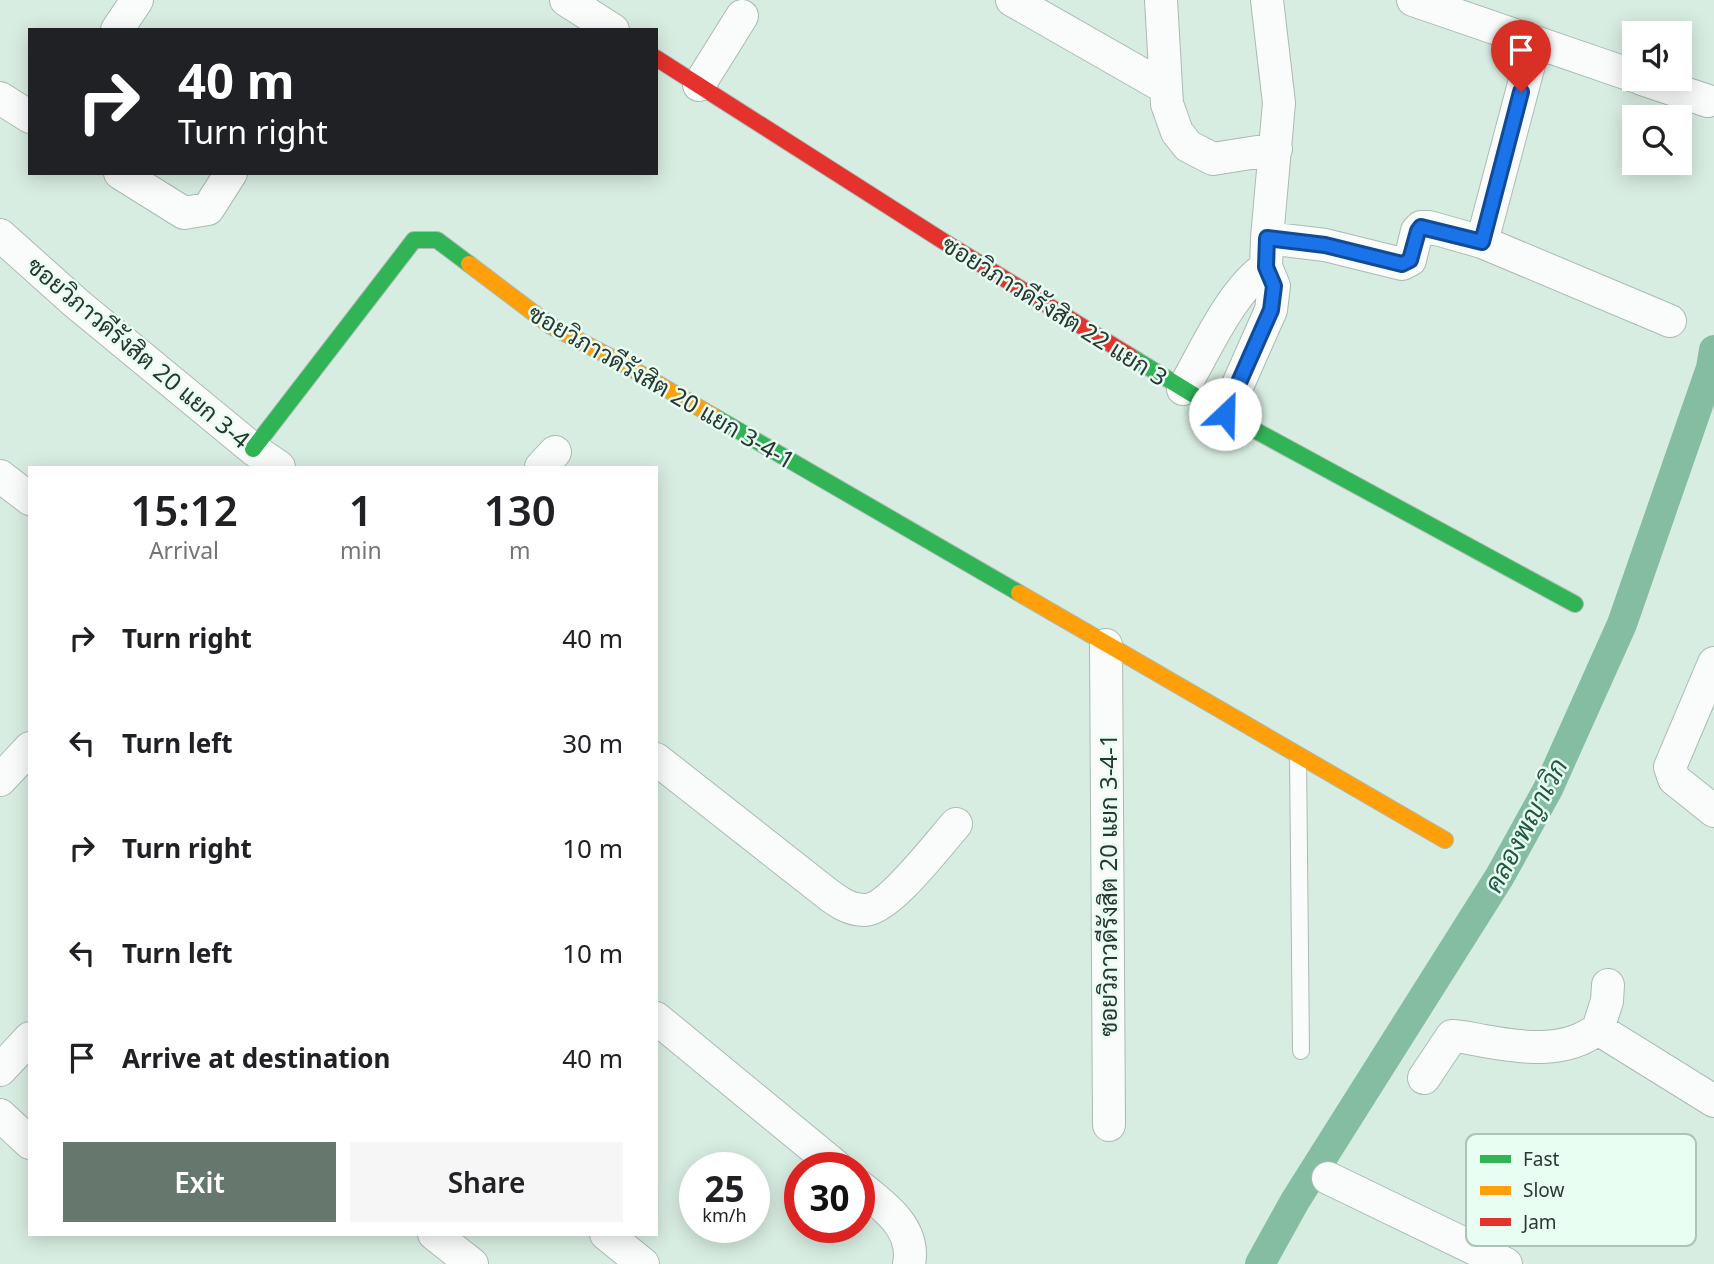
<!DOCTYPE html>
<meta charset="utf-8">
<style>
body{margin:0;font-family:"Noto Sans",Sarabun,sans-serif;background:#f6f6f6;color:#202124;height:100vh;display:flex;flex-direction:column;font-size:26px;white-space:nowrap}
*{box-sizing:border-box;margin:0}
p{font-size:23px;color:#757577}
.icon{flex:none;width:38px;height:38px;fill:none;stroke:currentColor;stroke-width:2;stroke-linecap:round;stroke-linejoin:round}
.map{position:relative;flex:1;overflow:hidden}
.details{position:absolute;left:28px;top:466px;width:630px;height:770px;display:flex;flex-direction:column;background:#fff;border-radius:0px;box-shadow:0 4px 18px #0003}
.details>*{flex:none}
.hud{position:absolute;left:28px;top:28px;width:630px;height:147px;border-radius:0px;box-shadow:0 4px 18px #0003;background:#202124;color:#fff;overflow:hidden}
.buttons{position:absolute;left:1622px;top:21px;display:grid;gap:14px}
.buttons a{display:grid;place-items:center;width:70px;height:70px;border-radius:0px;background:#fff;box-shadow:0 4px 18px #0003;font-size:35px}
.speed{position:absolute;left:679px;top:1152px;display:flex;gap:14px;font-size:35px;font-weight:700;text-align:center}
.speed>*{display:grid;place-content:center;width:91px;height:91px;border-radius:50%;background:#fff;box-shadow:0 4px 18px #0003;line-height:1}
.speed small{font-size:18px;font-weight:400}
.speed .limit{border:10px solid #d22;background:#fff;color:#111}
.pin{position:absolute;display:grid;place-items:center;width:60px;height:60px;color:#fff;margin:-72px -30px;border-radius:50% 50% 50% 0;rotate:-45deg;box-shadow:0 0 7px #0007}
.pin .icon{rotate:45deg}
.me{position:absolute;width:77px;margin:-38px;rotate:24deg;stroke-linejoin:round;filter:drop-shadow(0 0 5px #0008)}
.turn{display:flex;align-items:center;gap:24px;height:147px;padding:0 35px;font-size:32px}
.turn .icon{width:91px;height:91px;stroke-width:2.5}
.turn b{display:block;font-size:49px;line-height:60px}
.eta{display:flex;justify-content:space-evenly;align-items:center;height:119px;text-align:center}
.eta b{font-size:42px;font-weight:600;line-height:49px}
.cta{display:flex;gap:14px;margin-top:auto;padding:14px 35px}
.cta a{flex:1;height:80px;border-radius:0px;background:#66776e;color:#fff;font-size:28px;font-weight:600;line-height:80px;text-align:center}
.cta a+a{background:#f6f6f6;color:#202124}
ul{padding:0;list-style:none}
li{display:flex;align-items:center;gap:21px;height:105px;padding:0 35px}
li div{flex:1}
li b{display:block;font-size:26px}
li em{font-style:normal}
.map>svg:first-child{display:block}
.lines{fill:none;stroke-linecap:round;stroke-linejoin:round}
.canal{stroke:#85bda3;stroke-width:30}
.lane-casing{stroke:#aabab2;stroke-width:18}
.street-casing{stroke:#aabab2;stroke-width:34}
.fast-casing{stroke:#aabab2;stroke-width:18}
.slow-casing{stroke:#aabab2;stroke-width:18}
.jam-casing{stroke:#aabab2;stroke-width:18}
.lane{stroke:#f9fcfb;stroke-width:16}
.street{stroke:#f9fcfb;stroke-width:32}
.fast{stroke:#30b455;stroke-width:16}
.slow{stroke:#ff9f0a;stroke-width:16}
.jam{stroke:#e5322d;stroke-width:16}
.route-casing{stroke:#114b97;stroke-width:18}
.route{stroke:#1a73e8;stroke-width:12}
.labels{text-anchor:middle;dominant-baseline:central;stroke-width:5;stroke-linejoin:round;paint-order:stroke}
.street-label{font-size:24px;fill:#293730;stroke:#e8fef3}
.water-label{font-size:26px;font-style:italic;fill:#1f5740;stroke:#e8fef3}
.key{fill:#e8fef3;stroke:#afc2b8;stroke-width:2}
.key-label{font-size:19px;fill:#293730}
</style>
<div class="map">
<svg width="1714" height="1264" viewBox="0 0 1714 1264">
<rect width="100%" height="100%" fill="#d8ede2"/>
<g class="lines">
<path class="canal" d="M1260,1264L1295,1201L1500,876L1548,789L1622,624L1711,368L1714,350"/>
<defs>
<path id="lane" d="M1298,757L1301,1051"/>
<path id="street" d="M566,0L613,30
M1012,0L1166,88
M1161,0L1167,104L1177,132L1188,146L1213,159L1276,149
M1413,0L1634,76
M117,30L137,0
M1642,79L1708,101
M699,85L742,16
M0,98L30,117
M120,173L184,213L208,209L231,173
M0,235L76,303L253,449L279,467
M1267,238L1325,245L1402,264L1410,260L1417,231L1421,227H1429L1482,242L1670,321
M1482,242L1535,42
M1183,389C1205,351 1231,291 1266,267
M1225,414L1271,310L1274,286L1266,267L1267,238L1279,103L1267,0
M541,467L555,452
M0,476L30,499
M1106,645L1109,1125
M1714,663L1670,767L1674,779L1714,811
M656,759L829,895C840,903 850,910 864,910C888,911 939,843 956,824
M0,780L30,748
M1608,985L1607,1001L1598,1029L1714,1101
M656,1018L837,1167
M0,1070L30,1038
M1424,1078L1452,1036C1462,1036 1473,1039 1484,1041C1523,1048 1565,1054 1598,1029
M0,1115L30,1143
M1328,1178L1506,1264
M859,1186C884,1206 916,1228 909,1264
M434,1234L472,1264
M606,1234L643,1264"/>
<path id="fast" d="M1130,356L1225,414L1575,604
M715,417L1019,593
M253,449L414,240H437L469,264"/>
<path id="slow" d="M469,264L551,326L622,363L715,417
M1019,593L1445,840"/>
<path id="jam" d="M656,58L943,241L1130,356"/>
</defs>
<use href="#lane" class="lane-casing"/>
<use href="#street" class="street-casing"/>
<use href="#fast" class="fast-casing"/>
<use href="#slow" class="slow-casing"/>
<use href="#jam" class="jam-casing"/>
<use href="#lane" class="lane"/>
<use href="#street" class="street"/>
<use href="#fast" class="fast"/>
<use href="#slow" class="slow"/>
<use href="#jam" class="jam"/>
</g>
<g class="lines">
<defs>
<path id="route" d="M1225,414L1271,310L1274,286L1266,267L1267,238L1325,245L1402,264L1410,260L1418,231L1421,227L1482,242L1521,92"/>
</defs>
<use href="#route" class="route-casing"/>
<use href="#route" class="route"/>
</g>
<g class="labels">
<g class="street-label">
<text transform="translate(1055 310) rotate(32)">ซอยวิภาวดีรังสิต 22 แยก 3</text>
<text transform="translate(139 352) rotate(40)">ซอยวิภาวดีรังสิต 20 แยก 3-4</text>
<text transform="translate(662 386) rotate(30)">ซอยวิภาวดีรังสิต 20 แยก 3-4-1</text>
<text transform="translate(1107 885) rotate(-90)">ซอยวิภาวดีรังสิต 20 แยก 3-4-1</text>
</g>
<g class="water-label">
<text transform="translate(1525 825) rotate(-62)">คลองพญาเวิก</text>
</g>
</g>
<rect x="1466" y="1134" width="230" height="112" rx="10" class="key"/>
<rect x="1480" y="1155" width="31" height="8" fill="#30b455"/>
<rect x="1480" y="1186" width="31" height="9" fill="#ff9f0a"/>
<rect x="1480" y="1218" width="31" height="8" fill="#e5322d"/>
<g class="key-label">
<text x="1523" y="1166">Fast</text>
<text x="1523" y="1197">Slow</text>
<text x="1523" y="1229">Jam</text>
</g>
</svg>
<div class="buttons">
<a><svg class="icon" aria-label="sound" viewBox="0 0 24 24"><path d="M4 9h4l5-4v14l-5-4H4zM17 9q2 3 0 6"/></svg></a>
<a><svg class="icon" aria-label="search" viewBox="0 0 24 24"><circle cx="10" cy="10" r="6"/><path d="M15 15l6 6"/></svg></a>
</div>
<div class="speed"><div>25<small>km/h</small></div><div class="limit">30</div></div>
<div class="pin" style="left:1521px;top:92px;background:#d93025"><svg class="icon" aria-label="arrive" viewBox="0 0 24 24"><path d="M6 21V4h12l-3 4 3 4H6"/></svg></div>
<svg class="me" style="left:1225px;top:414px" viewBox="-20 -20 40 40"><circle r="19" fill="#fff"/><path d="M0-13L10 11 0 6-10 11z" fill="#1a73e8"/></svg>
<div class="hud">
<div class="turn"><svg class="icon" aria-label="right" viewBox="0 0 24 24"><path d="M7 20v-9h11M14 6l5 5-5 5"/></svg><div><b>40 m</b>Turn right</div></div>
</div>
<section class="details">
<div class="eta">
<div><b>15:12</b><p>Arrival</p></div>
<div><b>1</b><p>min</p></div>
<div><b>130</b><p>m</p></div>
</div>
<ul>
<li><svg class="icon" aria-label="right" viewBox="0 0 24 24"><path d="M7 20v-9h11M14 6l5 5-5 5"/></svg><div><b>Turn right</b></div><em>40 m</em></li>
<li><svg class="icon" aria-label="left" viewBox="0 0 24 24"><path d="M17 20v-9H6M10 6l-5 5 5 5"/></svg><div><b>Turn left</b></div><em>30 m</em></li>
<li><svg class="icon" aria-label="right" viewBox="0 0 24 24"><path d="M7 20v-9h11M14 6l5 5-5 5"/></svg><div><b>Turn right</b></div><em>10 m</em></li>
<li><svg class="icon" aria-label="left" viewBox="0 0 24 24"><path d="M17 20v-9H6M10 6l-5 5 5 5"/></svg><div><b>Turn left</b></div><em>10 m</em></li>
<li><svg class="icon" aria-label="arrive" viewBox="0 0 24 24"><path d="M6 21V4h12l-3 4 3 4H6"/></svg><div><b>Arrive at destination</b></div><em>40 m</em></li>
</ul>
<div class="cta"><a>Exit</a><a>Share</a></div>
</section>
</div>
